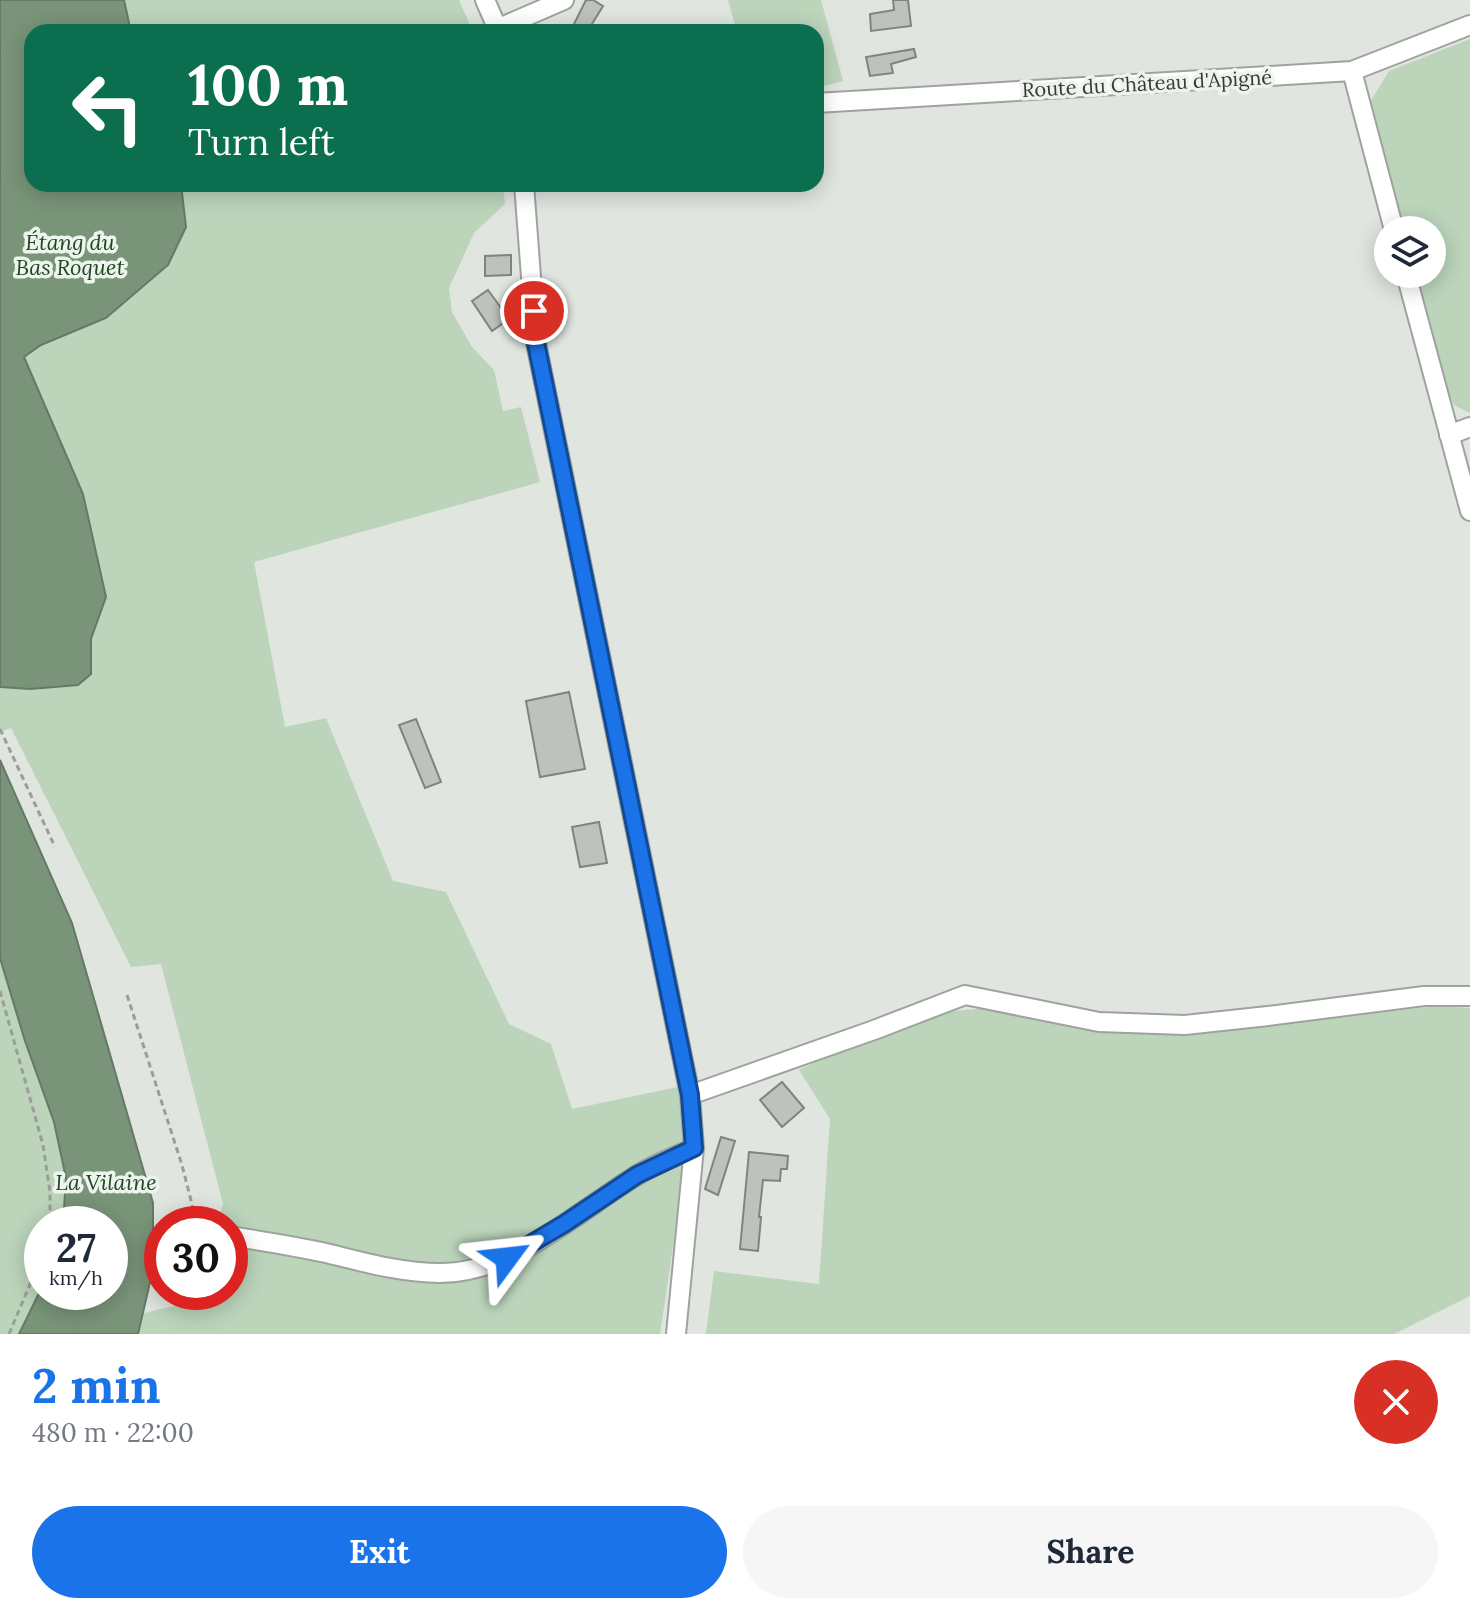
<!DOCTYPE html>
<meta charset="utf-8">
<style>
body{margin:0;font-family:Lora,serif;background:#f6f6f7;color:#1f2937;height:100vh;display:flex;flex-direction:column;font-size:30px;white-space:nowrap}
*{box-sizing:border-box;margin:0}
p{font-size:26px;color:#747a83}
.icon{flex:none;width:44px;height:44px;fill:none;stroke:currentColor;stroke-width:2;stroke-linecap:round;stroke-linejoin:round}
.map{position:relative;height:1334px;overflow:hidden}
.sheet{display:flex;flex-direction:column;background:#fff;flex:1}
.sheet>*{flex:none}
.top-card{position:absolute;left:24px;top:24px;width:800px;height:168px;border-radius:24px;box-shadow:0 4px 20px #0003;background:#0b6e4f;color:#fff;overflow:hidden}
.controls{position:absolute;left:1374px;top:216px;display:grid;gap:16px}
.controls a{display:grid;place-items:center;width:72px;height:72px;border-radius:50%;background:#fff;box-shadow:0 4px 20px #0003;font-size:40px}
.speed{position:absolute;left:24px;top:1206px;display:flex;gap:16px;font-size:40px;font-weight:700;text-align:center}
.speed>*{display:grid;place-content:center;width:104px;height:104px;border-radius:50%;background:#fff;box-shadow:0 4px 20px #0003;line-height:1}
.speed small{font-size:20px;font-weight:400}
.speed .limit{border:12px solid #d22;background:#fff;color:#111}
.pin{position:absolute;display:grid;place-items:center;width:68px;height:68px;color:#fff;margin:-34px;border:4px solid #fff;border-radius:50%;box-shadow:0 2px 8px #0007}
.me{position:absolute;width:88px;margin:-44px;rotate:60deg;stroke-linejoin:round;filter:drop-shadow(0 0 6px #0008)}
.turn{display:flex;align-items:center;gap:28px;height:168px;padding:0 32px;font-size:36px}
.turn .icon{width:104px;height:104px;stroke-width:2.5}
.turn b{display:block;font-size:56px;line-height:68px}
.round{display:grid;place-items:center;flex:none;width:84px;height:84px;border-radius:42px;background:#f6f6f7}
.headline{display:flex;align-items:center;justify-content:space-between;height:136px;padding:0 32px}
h1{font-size:48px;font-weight:700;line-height:60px;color:#1a73e8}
.primary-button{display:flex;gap:16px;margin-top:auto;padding:16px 32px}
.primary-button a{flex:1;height:92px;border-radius:48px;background:#1a73e8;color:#fff;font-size:32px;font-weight:700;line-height:92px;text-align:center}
.primary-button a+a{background:#f6f6f7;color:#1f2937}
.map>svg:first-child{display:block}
.green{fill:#bbd4ba}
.water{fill:#799479;stroke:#667966;stroke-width:2}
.building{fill:#bdc2bc;stroke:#80847f;stroke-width:2}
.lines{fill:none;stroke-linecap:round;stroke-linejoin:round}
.minor-casing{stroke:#9ea39e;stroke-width:22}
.path{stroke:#9a9d9a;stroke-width:3;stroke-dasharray:6 4;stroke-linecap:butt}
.minor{stroke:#fff;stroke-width:18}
.route-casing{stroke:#114b97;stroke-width:20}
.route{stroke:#1a73e8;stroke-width:14}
.labels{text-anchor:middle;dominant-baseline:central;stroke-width:7;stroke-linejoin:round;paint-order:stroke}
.street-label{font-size:20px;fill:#383a38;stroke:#edf3ed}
.water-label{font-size:22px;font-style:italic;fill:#204821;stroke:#edf3ed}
</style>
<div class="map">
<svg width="1470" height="1334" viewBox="0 0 1470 1334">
<rect width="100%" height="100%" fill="#e0e5e0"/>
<path class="green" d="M124,0H459L473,32H131Z
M728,0H821L843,81L816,88V32H737Z
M1470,39V413L1454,405L1444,383L1415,274H1432V230H1404L1370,102L1389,71Z
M181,184H503L505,204L474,233L449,288L452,312L472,347L494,370L503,411L521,407L540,482L254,562L285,727L326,718L393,881L446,892L509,1024L551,1044L572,1109L678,1087L683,1113L685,1167L660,1334H138L144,1313L182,1304L189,1292H230V1224H217L223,1204L161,964L131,967L11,728L0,732V687L30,689L91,639L106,597L83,494L24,358L41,345L106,318L186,227Z
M0,958L25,1041L54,1122L66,1178L63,1224H42V1287L19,1334H0Z
M1439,1006L1470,1008V1296L1394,1334H706L714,1271L819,1284L830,1119L799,1070L868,1038L943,1012L988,1008L1207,1031Z"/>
<path class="water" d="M0,0H124L131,32H32V184H181L186,227L168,265L106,318L41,345L24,357L83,494L106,597L91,639V674L78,685L30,689L0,687Z
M0,760L72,923L153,1203V1228L156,1242L162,1244V1250L159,1251L155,1261L138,1334H19L42,1287V1292H110V1224H63L66,1178L54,1122L25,1041L0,958Z"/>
<path class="building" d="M586,0H593L603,6L587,32H570Z
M893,0H908L911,26L871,31L870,14L894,10Z
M914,49L916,57L891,64L893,73L870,76L866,57Z
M511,255V275L485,276V256Z
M488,290L509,319L492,331L472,301Z
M569,692L585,769L540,777L526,701Z
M416,719L441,782L425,788L399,725Z
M599,822L607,863L580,867L572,827Z
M782,1082L804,1108L782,1127L760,1100Z
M721,1137L735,1141L718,1195L705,1189Z
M749,1152L788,1156L787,1169H781L780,1181L763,1180L759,1217H761L758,1251L740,1249Z"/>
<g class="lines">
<defs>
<path id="minor" d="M485,0L499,32
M499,28L564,0
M1352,71L1394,230
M816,103L1352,71L1470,25
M524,184L536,343L690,1095L694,1148L676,1334
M1406,274L1470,511
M1449,435L1470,427
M690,1095L874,1030L965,995L1099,1022L1185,1025L1268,1016L1424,996H1470
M230,1236C262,1241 294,1246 326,1253C363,1262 402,1273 440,1273C512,1273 576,1213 634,1177C652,1165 674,1157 694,1148"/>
</defs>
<use href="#minor" class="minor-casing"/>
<path class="path" d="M0,729L55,847
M0,991L43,1145L50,1192V1224
M127,995L182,1165L197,1224
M9,1334L42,1256"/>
<use href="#minor" class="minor"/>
</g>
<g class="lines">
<defs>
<path id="route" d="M507,1258L564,1224L637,1175L694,1148L690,1095L536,343L534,311"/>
</defs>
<use href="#route" class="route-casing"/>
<use href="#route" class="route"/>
</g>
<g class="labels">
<g class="street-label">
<text transform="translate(1147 83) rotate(-3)">Route du Château d'Apigné</text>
</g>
<g class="water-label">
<text x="70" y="242">Étang du<tspan x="70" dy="25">Bas Roquet</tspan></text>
<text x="106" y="1182">La Vilaine</text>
</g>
</g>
</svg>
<div class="controls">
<a><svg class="icon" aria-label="layers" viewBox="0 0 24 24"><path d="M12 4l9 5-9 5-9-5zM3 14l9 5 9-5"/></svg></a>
</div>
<div class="speed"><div>27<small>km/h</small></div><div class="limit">30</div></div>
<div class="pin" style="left:534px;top:311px;background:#d93025"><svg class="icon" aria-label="arrive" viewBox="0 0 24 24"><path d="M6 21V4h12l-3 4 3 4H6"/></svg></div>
<svg class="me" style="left:507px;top:1258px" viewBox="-20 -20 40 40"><path d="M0-17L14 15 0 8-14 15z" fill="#1a73e8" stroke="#fff" stroke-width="4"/></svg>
<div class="top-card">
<div class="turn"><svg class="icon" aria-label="left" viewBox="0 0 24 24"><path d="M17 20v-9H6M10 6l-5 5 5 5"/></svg><div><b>100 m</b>Turn left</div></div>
</div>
</div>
<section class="sheet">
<div class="headline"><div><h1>2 min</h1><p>480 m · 22:00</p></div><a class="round" style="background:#d93025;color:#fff"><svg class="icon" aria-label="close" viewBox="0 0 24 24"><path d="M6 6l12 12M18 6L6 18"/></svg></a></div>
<div class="primary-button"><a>Exit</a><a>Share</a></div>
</section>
